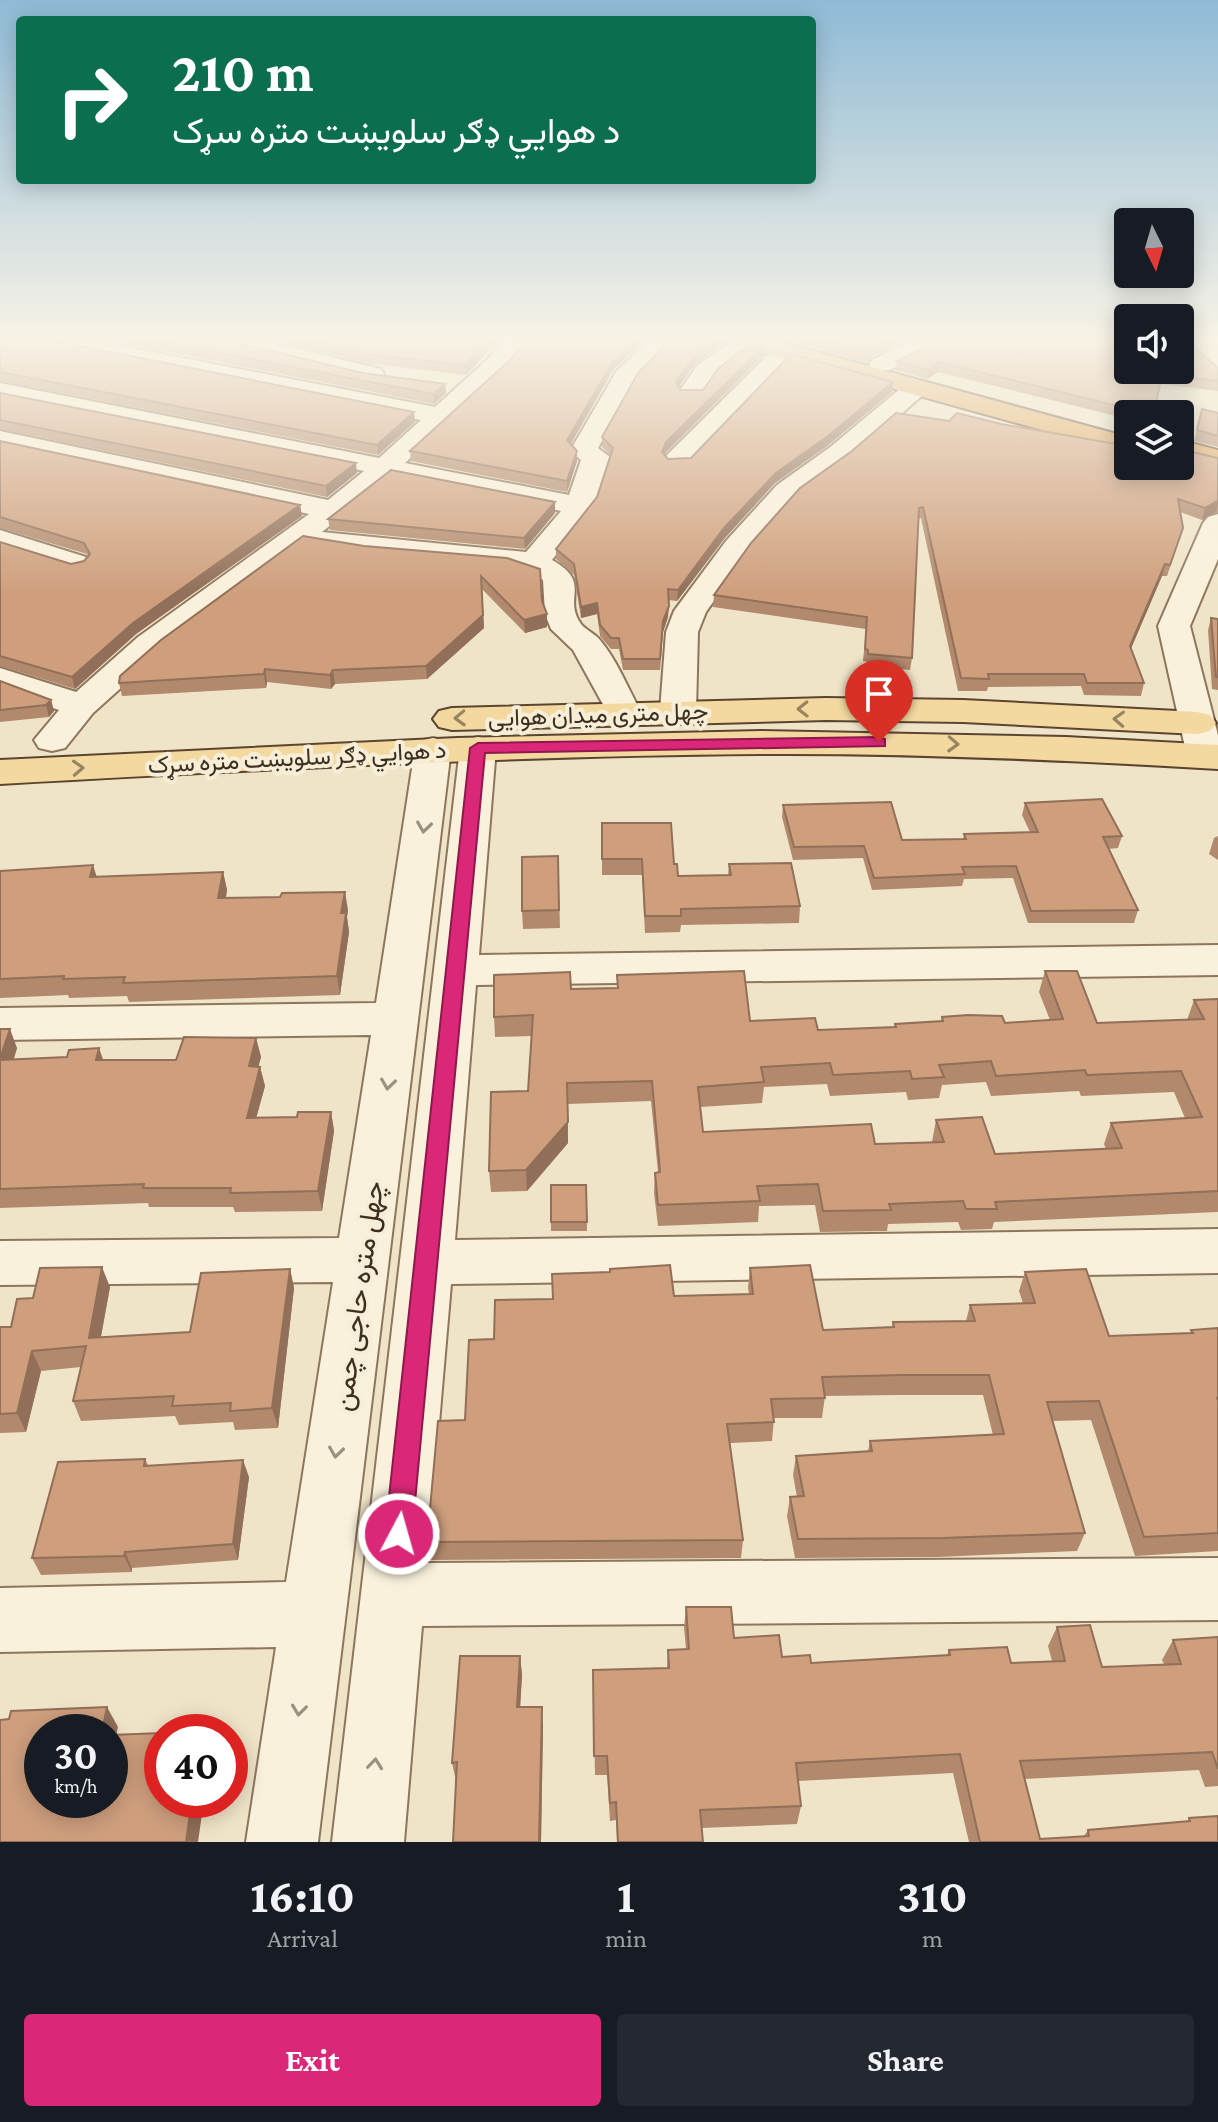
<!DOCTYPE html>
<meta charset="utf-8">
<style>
body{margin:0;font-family:"Crimson Pro",Vazirmatn,serif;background:#242831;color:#f1f3f6;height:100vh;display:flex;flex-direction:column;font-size:30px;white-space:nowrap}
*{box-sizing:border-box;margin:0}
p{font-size:26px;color:#9ea1a6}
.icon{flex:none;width:44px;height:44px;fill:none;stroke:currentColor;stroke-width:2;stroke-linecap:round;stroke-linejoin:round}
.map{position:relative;height:1842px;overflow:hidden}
.drawer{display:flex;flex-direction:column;background:#171b24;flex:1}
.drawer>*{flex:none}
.guide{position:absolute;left:16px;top:16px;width:800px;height:168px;border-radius:8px;box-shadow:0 4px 20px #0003;background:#0b6e4f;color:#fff;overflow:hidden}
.needle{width:52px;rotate:175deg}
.controls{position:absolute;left:1114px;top:208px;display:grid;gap:16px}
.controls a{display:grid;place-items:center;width:80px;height:80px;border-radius:8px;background:#171b24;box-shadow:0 4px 20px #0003;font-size:40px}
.speed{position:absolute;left:24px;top:1714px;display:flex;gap:16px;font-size:40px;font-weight:700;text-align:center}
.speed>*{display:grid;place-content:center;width:104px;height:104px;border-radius:50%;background:#171b24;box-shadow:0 4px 20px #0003;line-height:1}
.speed small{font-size:20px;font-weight:400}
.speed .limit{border:12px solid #d22;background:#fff;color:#111}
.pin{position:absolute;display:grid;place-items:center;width:68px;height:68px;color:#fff;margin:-82px -34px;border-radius:50% 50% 50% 0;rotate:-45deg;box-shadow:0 0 8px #0007}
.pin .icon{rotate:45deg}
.me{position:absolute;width:88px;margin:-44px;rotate:6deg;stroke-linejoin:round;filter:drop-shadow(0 0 6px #0008)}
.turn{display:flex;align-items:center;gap:28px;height:168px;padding:0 24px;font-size:36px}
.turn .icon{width:104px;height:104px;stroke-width:2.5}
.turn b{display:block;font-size:56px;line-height:68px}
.eta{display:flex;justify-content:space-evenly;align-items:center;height:136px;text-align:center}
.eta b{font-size:48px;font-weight:700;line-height:56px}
.cta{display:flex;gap:16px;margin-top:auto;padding:16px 24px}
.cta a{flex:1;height:92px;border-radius:8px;background:#db2777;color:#fff;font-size:32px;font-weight:700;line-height:92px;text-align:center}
.cta a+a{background:#242831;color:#f1f3f6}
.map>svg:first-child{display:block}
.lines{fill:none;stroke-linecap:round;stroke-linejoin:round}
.minor-casing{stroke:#8d765c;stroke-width:4}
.major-casing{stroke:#5b4430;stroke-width:4}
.highway-casing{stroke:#5b4430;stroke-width:4}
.minor{fill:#faf1dc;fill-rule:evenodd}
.major{fill:#f3d9a0;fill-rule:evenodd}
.highway{fill:#e0a458;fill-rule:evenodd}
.wall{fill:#b2896c;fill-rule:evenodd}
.shaded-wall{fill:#916f58}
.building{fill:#cf9f7d;stroke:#916f58;stroke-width:2;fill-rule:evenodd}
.oneway{stroke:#988460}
.oneway2{stroke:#9c907e}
.route{fill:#db2777;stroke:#8e194d;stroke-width:2}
.labels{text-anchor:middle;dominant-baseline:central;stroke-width:8;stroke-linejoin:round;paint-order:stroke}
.street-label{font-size:24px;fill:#3d2e20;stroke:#f7eed8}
.near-street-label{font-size:28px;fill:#3d2e20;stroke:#f7eed8}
</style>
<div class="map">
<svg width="1218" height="1842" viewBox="0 0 1218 1842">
<rect width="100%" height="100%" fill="#f0e4c8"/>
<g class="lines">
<defs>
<path id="minor" d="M27,337H75L435,407L490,357L506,337H530L508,367L405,463L569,495L581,460L570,451L616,372L652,337H677L635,381L598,448L610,457L594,506L552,560C593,583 562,597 581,624C586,630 595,634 600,640C617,660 628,689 641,712L635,719L623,723L611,719L573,650L551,629L545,614L543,580C521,567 497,567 471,564C416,558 358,559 304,545L162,651L93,713L65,748L52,751L39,748L34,740L59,710L0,689V668L76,692L138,637L309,514L0,447V431L328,500L364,471L0,399V383L379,458L421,420L39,344L31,342ZM391,477L561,511L526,552L322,532Z
M206,337H248L381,369L384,374L381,379L372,381L210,342Z
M738,337H757L760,341L715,376L700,398H682L678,393L697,366Z
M919,337H949L945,342L890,370H872L869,365L872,360Z
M784,345L792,347L796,352L792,357L688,466H668L664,460L668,454L776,347Z
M916,381L925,383L928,388L925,393L849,460L797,497L748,553L706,612L698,632L696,711L690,718L678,722L666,718L660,711L666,632L674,611L726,541L777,485L829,448L907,383Z
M1218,514V559L1190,626L1218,735V764L1205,767L1192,764L1187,756L1158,626L1203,523L1208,517Z
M0,530L86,557L90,563L86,569L75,572L0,549Z
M478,737L491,740L496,748L479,955L1218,945V975L476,985L455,1240L1218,1229V1273L451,1284L427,1563L1218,1558V1620L422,1626L404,1842H332L460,748L465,740Z
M433,738L446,741L451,749L318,1842H246L276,1647L0,1652V1588L286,1582L333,1282L0,1285V1241L339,1238L371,1035L0,1040V1008L376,1003L415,749L420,741Z"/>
<path id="major" d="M826,698L963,700L1197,712L1210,715L1216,723L1210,731L1197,734L963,722L826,720L452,730L439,727L433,719L439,711L452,708Z
M761,731L1066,737L1218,745V769C1065,760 912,753 759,754C506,756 253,770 0,784V760L457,738Z"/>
<path id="highway" d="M722,337H762L1128,437V454L725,342Z
M1180,440L1218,450V468L1180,457Z"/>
</defs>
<use href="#minor" class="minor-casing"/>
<use href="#major" class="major-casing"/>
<use href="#highway" class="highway-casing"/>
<use href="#minor" class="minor"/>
<use href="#major" class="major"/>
<use href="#highway" class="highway"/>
</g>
<path class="wall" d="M0,337L415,422L378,455L0,381Z
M91,337H213L363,373L445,384L446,393L434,404Z
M260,337H502L466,375L366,363Z
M673,337L723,344L695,364L678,387L680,390H703L764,346L763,356L666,452L665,455L668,459L691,458L892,392L827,446L775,483L724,539L677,601L668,600V617L663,632L660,670H623L619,649H611L600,636L597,614L581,618L574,575L556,559V549L597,497L610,455L602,447V437Z
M774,337H912L871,357L867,363Z
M510,360L613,370L571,444L577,461L567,492L411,461L410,451Z
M897,361L1218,368V391L1160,384L1154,414H1128V419L938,372L927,379L896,370Z
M0,393L357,473L327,497L0,429Z
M1202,409L1218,413V447L1194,441Z
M949,421L1001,424L1191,457L1218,458V512L1202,520L1180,512L1183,528L1167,576H1162L1131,648L1144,683L1141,696L1084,695L1081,686L988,687L987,691H958L921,518L919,519L912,658L910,670L866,666L867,662L863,661L866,629L713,607L714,595Z
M0,441L300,505L302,516L136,634L75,689L0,666V542L71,564L84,561L88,556L87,554L0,528Z
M555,513L525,549L330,530L328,519Z
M364,546L507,558L542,601L547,614V627L525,633L482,589L484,628L427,679L335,684L331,689L267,682L266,688L122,696L119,683Z
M1211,618L1218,619V690L1212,689L1208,630Z
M0,681L51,700L54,711L49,717L0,722Z
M1025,803L1122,836L1118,848L1108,849L1138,910L1134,923H1028L1013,878L964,879L962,886L872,890L863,858L793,860L782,817L783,805L902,840L963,839L964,834L1030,832L1022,815Z
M602,823L674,864L678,876L728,875L729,864L800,906L799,923L681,925L680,932L645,933L642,875H602Z
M1218,836V860L1209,854L1214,838Z
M558,856L560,928L523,929L522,911Z
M0,871L97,877L223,872L227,890L226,898L348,910L347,917L349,932L340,995L129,1002L127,996L69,998L68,995L0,998Z
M1045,971L1097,1023L1187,1020L1194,1000L1218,999V1212L994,1222L992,1229L961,1230L958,1222L888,1224L887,1231L820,1232L815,1205L759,1206L758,1222L658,1226L654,1193L655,1173L658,1172L651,1101L568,1104V1143L527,1191L491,1192L489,1171L528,1091L532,1036L495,1037L494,1017L571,989L617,988V975L750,1021L818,1030L894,1027L895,1024L941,1021L942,1017L1005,1023L1050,1020L1039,992ZM986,1082L991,1096L1079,1091L1081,1096L1174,1092L1185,1118L1111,1123L1104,1144L1106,1149L995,1154L936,1120L932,1142L875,1144L703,1132L700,1107L762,1103L764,1087L827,1084L830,1096L906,1092L908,1100L939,1098L942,1085Z
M0,1029L17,1048L14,1059L176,1060L256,1038L261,1057L258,1067H260L265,1086L256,1118L297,1117L331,1112L334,1131L322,1211L235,1212L233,1207H149L148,1203L0,1208Z
M551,1185H586L587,1231H551Z
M750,1268L823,1330L892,1328L893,1322L966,1321L970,1305L1023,1303L1019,1291L1025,1272L1109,1336L1190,1334L1191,1330L1218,1328V1551L1135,1556L1091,1420L1052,1421L1085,1533L1077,1551L937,1557L795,1558L787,1516L790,1497H797L793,1475L796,1456L868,1451L870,1441L993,1435L983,1395H898L825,1396L822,1418H774L772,1441L730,1443L743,1540L741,1558L430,1560L427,1542L465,1420L494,1339L674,1296L749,1294L748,1288Z
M290,1269L294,1288L278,1428L235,1430L233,1422L179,1425L175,1416L81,1421L73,1401L81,1367L41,1371L26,1432L0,1433V1327H11L33,1298L110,1287L101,1337L190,1332Z
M145,1459L148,1465L249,1477L238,1560L132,1568V1572L41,1575L32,1558Z
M686,1607L734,1638L782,1657L811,1663L947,1655L949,1650L1011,1663L1052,1661L1048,1646L1057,1627L1102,1667L1164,1664L1162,1660L1173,1640L1218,1637V1786L1205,1787L1199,1770L1024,1779L1040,1839L1084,1836L1088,1830L1187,1821L1189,1818L1218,1842H969L953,1773L798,1781L801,1806L797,1824L701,1828L703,1842H617L616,1820L610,1821L607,1775H595L593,1670L667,1668L668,1650L686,1649L684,1627Z
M520,1656L522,1675L520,1707L543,1726L541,1842H453L456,1781L452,1763Z"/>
<path class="shaded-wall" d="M493,337H502L466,375L465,365Z
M638,337H648L613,370L567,450V440L613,361Z
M720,337H723V344L695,364L676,391V382L696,354Z
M894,337H912L871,357L867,363L868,353L872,348Z
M764,346L763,356L666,452L662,462V452L666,442Z
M939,362L938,372L927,379L928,370Z
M893,382L892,392L827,446L775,483L724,539L677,601L678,590L724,528L776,473Z
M445,384L446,393L434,404L433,394Z
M414,412L415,422L378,455L377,445Z
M577,451V461L567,492V481Z
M356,463L357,473L327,497L326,486Z
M1218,501L1217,511L1202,520L1205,508Z
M555,502V513L525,549L524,538Z
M300,505L302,516L136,634L75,689L72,677L133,623Z
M1165,564L1162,576L1127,658L1130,646Z
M481,576L484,628L427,679L426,666Z
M597,603V614L581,618V607Z
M669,606L668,617L663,632L660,670L663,621Z
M547,614V627L525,633L524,620Z
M265,669L267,682L266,688L264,674Z
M333,670L335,684L331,689L330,675Z
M51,700L54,711L49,717L46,705Z
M93,865L99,884L90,877Z
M223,872L227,890L222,916L218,898Z
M345,892L348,910L347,917L349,932L340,995L337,976L341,913Z
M10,1029L17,1048L7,1079L0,1058Z
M256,1038L261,1057L253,1086L249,1066Z
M99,1048L106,1068L96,1060Z
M260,1067L265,1086L251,1137L247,1118Z
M567,1083L568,1143L527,1191L526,1170Z
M331,1112L334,1131L322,1211L318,1191Z
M102,1267L110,1287L97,1357L89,1338Z
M290,1269L294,1288L278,1428L272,1408Z
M32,1351L41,1371L26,1432L17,1413Z
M243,1460L249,1477L238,1560L233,1544Z
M125,1552L132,1568V1572L124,1556Z
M520,1656L522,1675L519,1726L517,1707Z
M107,1707L118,1727L112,1755L110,1751V1732H102Z
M542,1707L543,1726L541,1842H539Z
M192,1800H204L198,1842H186Z"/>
<path class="building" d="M0,337H34L414,412L377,445L0,372Z
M137,337H213L363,373L445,384L433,394Z
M296,337H493L465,365L365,354Z
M527,337H638L613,361L567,440L577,451L567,481L410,451L510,360Z
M673,337H720L696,354L676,382L680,390H703L718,369L751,343L764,346L666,442L662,452L668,459L691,458L791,354L893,382L828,436L776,473L724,528L678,590L668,589L669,606L663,621L660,659H623L619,638H611L600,625L597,603L581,607L574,564L556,549L597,497L613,448L602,437L638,373Z
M808,337H894L872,348L868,353Z
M945,337H1128V370H1180V337H1184L1218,368V381L1162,374L1154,414H1150L939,362L928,370L897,361Z
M0,393L356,463L326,486L0,420Z
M1202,409L1218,413V436L1197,430Z
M896,413L949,421L957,413L1001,424L1128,446V466H1180V455L1191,457L1192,452L1218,458V501L1205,508L1178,499L1183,528L1170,565L1165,564L1130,646L1144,683H1087L1084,674H988L989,679L961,678L923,507L919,508L912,658L868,654V650L865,649L867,617L714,595L751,543L800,488L852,451Z
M0,441L300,505L133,623L72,677L0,656V542L71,564L84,561L90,554L84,543L0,517Z
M391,470L555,502L524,538L328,519Z
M303,536L364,546L507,558L540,569L542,601L547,614L524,620L481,576L483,615L426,666L333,670L330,675L265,669L264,674L119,683L120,676L161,640Z
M1211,618L1218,619V677H1216Z
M0,681L51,700L46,705L0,710Z
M1102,799L1122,836L1103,837L1138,910L1031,911L1016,866L962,867L965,874L874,878L864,846L794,847L783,805L891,802L902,840L966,839L964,834L1038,832L1025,803Z
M602,823H671L674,864H677L678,876L731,875L729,864L791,863L800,906L681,909V916H645L642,859H602Z
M558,856L559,910L522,911V857Z
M93,865L90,877L223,872L218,898L280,897L282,893L345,892L341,913H346L337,976L123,983L125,977L63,979L64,976L0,979V871Z
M744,971L750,1021L815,1018L818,1030L896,1027L895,1024L943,1021L942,1017L968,1015L1002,1016L1005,1023L1063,1019L1045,971H1077L1097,1023L1204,1019L1194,1000L1218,999V1191L995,1202L997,1209H966L963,1201L889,1204L891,1210L823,1211L818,1184L757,1186L760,1201L658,1205L655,1173L660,1172L652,1081L567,1083L568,1122L526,1170L489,1171L491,1092L528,1091L533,1015L494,1017V975L570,972L571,989L618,988L617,975ZM991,1061L996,1076L1085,1070L1087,1075L1181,1071L1202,1117L1111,1123L1122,1148L995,1154L982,1117L936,1120L944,1142L875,1144L871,1124L703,1132L698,1087L764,1082L761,1067L830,1063L833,1075L910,1071L912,1079L944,1077L939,1065Z
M0,1029H10L0,1058Z
M184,1037L256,1038L249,1066L260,1067L247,1118L297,1117L298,1112H331L318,1191L230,1193L231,1188H143L144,1184L0,1189V1060L67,1057L69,1050L99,1048L96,1060H176Z
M551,1185H586L587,1222H551Z
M670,1265L674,1296L753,1294L750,1268L810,1265L823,1330L894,1327L893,1322L975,1321L970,1305L1035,1303L1025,1272L1086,1269L1109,1336L1193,1333L1191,1330L1218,1328V1398H1217L1218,1401V1533L1144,1537L1099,1401L1047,1402L1085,1533L943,1538L798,1539L790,1497L804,1496L796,1456L872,1451L870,1441L1004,1434L989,1375H903L822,1377L825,1398L771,1399L774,1422L727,1424L743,1540L427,1542L438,1421L465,1420L469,1340L494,1339L495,1300L553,1299L552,1274L610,1272V1269Z
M102,1267L89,1338L190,1332L201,1273L290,1269L272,1408L230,1411L231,1403L172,1406L174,1396L73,1401L86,1346L32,1351L17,1413L0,1414V1327H11L17,1299L33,1298L40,1268Z
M145,1459L144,1466L243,1460L233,1544L125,1552L124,1556L32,1558L58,1462Z
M686,1607H731L734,1638L779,1635L782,1657L810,1655L811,1663L950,1655L949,1650L1007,1647L1011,1663L1065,1661L1057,1627L1090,1625L1102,1667L1181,1664L1173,1640L1218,1637V1769L1212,1752L1020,1761L1040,1839L1089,1836L1088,1830L1190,1821L1189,1818L1218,1816V1842H980L960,1754L796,1763L801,1806L700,1810L703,1842H618L616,1802L610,1803L607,1756H594L593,1670L669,1668L668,1650L689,1649Z
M460,1656H520L517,1707H542L539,1842H453L457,1762L452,1763Z
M107,1707L102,1732H42V1800H110V1735L162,1733V1800H192L186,1842H0V1720L9,1719L11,1711Z"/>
<defs><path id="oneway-chevron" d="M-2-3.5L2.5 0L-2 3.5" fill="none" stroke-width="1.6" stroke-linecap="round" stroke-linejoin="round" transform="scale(2)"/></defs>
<g class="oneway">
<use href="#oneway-chevron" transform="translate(803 709) rotate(179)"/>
<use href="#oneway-chevron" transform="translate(460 718) rotate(178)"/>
<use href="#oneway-chevron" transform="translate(1119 719) rotate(-177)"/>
<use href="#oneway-chevron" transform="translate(953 744) rotate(2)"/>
<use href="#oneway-chevron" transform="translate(78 768) rotate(-3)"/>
</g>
<g class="oneway2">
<use href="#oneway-chevron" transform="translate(424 827) rotate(98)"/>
<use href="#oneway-chevron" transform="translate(388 1084) rotate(98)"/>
<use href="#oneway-chevron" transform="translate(336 1452) rotate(98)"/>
<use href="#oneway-chevron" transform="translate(299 1710) rotate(97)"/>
<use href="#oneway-chevron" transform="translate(375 1764) rotate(-84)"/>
</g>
<linearGradient id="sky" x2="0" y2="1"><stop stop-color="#8fbad6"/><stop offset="0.57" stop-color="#f8f3e6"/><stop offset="1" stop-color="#f8f3e6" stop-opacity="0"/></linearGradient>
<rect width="1218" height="595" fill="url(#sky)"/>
<path class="route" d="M879,737L885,739V746L485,753L412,1534L408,1543L399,1547L389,1543L385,1534L470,748L478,743Z"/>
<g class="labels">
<g class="street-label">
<text transform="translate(598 714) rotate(-2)">چهل متری میدان هوایی</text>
<text transform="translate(297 757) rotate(-3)">د هوايي ډګر سلویښت متره سړک</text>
</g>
<g class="near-street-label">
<text transform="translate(358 1296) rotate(-82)">چهل متره حاجی چمن</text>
</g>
</g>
</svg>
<div class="controls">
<a><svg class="needle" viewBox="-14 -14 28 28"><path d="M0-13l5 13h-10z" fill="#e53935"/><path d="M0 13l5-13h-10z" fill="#9ea1a6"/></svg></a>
<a><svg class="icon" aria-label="sound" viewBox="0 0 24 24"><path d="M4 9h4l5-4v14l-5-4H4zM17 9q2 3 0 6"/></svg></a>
<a><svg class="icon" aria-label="layers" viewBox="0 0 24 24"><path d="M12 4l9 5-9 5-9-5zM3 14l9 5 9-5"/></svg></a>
</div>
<div class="speed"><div>30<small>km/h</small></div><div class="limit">40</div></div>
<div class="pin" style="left:879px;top:742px;background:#d93025"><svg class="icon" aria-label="arrive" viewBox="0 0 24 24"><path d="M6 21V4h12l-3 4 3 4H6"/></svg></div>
<svg class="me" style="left:399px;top:1534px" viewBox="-20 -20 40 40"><circle r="17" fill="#db2777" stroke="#fff" stroke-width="3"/><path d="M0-11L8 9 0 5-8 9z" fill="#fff"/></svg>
<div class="guide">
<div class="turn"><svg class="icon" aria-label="right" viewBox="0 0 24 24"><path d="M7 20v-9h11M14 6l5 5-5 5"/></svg><div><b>210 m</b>د هوايي ډګر سلویښت متره سړک</div></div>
</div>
</div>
<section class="drawer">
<div class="eta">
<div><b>16:10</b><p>Arrival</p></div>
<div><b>1</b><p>min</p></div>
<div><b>310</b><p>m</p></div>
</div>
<div class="cta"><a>Exit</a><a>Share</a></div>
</section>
